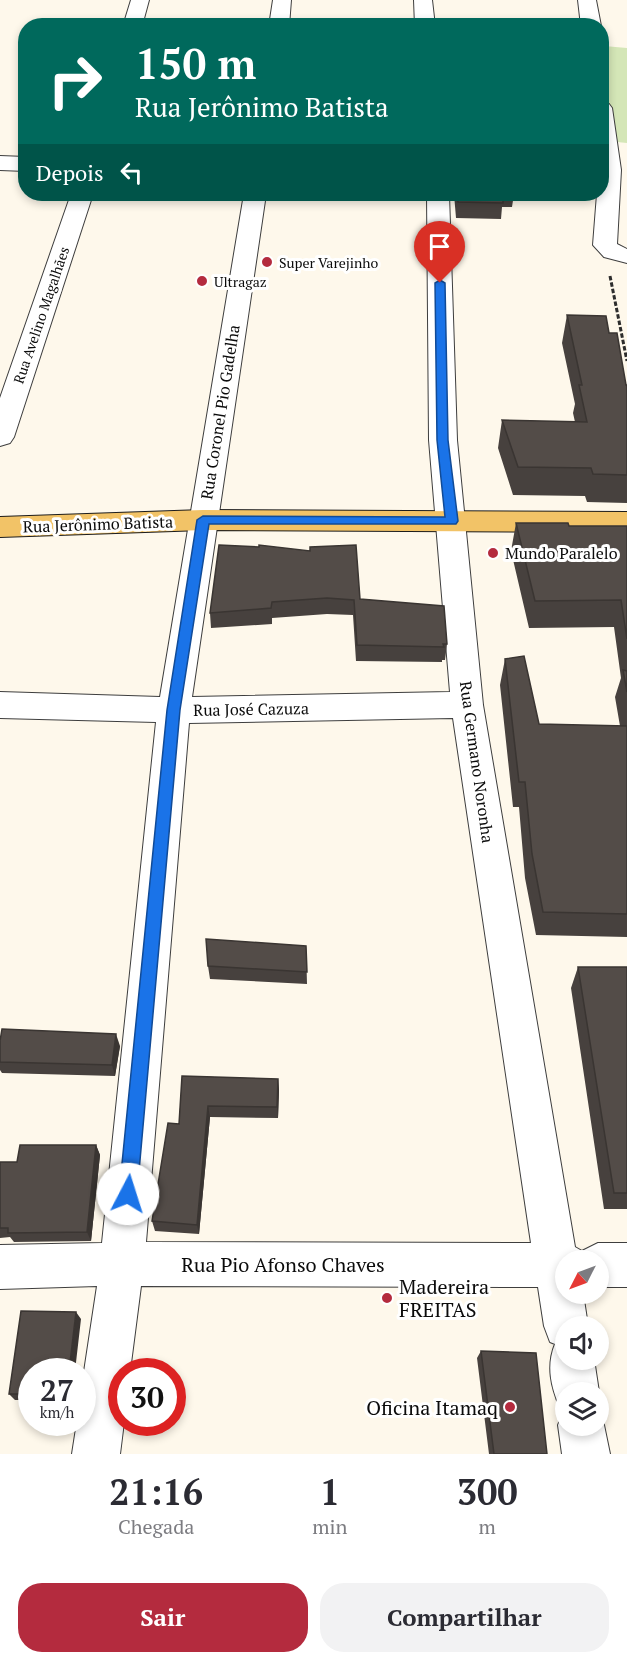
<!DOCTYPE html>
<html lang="pt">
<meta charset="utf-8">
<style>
body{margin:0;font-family:"PT Serif",serif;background:#f2f2f3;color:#2b2b33;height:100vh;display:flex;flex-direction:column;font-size:22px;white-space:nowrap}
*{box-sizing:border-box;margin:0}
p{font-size:20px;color:#7c7c81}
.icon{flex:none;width:33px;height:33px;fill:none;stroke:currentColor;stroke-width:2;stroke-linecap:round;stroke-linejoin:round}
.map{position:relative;height:1454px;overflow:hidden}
.side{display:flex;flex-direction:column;background:#fff;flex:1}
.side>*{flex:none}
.banner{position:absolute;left:18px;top:18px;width:591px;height:183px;border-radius:24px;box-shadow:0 3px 9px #0003;background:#00695c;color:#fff;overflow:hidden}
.needle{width:39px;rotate:228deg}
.controls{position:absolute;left:555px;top:1250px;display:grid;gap:12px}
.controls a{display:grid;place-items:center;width:54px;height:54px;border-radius:50%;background:#fff;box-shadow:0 3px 9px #0003;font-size:30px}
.speed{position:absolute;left:18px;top:1358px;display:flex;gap:12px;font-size:30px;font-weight:700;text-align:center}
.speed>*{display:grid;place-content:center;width:78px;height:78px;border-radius:50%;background:#fff;box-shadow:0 3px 9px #0003;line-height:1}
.speed small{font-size:15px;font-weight:400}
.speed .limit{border:9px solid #d22;background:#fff;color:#111}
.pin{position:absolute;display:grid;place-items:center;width:51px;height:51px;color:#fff;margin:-62px -26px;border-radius:50% 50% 50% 0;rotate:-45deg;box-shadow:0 0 6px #0007}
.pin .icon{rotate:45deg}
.me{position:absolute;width:66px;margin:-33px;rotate:5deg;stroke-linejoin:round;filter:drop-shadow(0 0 4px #0008)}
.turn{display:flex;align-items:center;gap:21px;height:126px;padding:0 18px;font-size:27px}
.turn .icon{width:78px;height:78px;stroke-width:2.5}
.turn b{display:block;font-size:42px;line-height:51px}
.then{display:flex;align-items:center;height:57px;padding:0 18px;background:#0003;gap:12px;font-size:22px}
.eta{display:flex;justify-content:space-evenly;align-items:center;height:102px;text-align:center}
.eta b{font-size:36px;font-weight:600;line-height:42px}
.action{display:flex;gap:12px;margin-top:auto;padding:12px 18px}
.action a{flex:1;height:69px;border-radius:24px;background:#b42b3e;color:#fff;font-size:24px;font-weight:600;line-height:69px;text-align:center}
.action a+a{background:#f2f2f3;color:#2b2b33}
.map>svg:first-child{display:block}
.green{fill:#d4e6b7}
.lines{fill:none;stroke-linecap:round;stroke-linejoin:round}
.minor-casing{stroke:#3e3e3e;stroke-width:2}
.primary-casing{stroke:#1c1c1c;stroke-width:2}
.path{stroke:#2d2d2d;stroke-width:3;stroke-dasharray:4.5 2;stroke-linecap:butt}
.minor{fill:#fff;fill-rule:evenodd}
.primary{fill:#f2c367;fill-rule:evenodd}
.wall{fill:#47413e}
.shaded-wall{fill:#3a3532}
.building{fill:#534c48;stroke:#3a3532;stroke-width:1.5}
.route{fill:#1a73e8;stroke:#114b97;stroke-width:1.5}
.poi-dot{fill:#b42b3e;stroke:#fff;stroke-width:2}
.labels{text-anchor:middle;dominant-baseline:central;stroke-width:6;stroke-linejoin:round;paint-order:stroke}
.far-poi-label{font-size:14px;fill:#0b0b0b;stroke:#fff;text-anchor:start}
.far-street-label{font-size:14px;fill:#0b0b0b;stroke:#fff}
.street-label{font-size:16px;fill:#0b0b0b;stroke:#fff}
.poi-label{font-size:16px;fill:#0b0b0b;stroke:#fff;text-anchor:start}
.near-street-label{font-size:20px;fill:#0b0b0b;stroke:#fff}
.near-poi-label{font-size:20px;fill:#0b0b0b;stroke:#fff;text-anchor:start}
</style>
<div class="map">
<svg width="627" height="1454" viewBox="0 0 627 1454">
<rect width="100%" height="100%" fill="#fef8eb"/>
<path class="green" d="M604,46L627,48V143L607,141Z"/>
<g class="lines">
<defs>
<path id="minor" d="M131,0H149L142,26H123Z
M273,0H291L289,26H269Z
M414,0H432L435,26H415Z
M578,0H596L601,26H581Z
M602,102L609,104L612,108L621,170L617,244L627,249V263L604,257L593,245L597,194H602Z
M0,156L26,157V171L0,170Z
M71,194H93L14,437L10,443L0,446V398Z
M244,194H266L192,697L450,692L429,440L427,194H449L457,440L483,705L575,1247L582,1251L598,1243H627V1287H598V1260H566V1293H583L588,1326H566V1359H594L599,1392H566V1425H598V1411L604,1425L610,1454H562L558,1425L564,1410L560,1408C551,1387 546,1366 555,1344L550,1342L544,1326L538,1287L141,1286L130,1371H122V1422H124L120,1454H72L77,1422H82V1385L97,1286L0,1289V1245L102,1243L156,722L0,718V692L160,697ZM453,718L531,1243L146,1242L189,723Z"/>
<path id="primary" d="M203,510L627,512V532L203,530L0,537V517Z"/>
</defs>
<use href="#minor" class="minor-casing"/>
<use href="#primary" class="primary-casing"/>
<path class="path" d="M610,276L627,361"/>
<use href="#minor" class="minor"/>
<use href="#primary" class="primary"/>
</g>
<path class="wall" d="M454,194H514L512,207H502L501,219L456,218Z
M567,315L609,333L626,385H627V503L587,502L585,496L513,495L498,448L502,420L575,422L573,413L575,404L562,343Z
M516,523L569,526H627V937L536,935L525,878L519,807H513L500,685L505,659L539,724L620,726L615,697L621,678L614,627L529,628L511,551Z
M310,551L360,599L447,644L445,660H442V662L356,661L353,615L327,614L272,618V624L211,628L210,613Z
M306,946L307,984L210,979L208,966Z
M578,967H627V1209H604L571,988Z
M0,1041L120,1046L115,1076L2,1073L0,1070Z
M182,1076L278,1079L279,1090L278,1118L210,1117L199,1234L155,1231L152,1221L179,1124Z
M96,1145L100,1155L91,1241L14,1242L10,1237L0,1238V1162H17Z
M81,1319L32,1371V1400H15L9,1394Z
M481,1351L547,1454H489L477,1358Z"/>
<path class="shaded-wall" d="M116,1034L120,1046L115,1076L112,1065Z
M278,1079L279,1090L278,1118L277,1107Z
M208,1106L210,1117L199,1234L197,1225Z
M96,1145L100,1155L91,1241L87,1232Z
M76,1312L81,1319L75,1371H69Z"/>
<path class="building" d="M457,194H503V203L458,202Z
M567,315L606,316L609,333H617L626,385H627V475L593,474L591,468L518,467L502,420L587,422L579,385H582Z
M516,523H568L569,526H627V639L621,600L535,601Z
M219,545L259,547V545L310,551V547L356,545L360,599L444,606L447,644H443L444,647L357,645L354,600L327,598L272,602L271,608L210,613Z
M524,656L539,724L627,726V914L543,912L532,854L525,782H519L505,659Z
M623,670L627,671V692Z
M206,939L306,946L307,972L208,966Z
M578,967H627V1193H614Z
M2,1029L116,1034L112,1065L0,1062V1041Z
M182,1076L278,1079L277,1107L208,1106L197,1225L152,1221L168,1123L179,1124Z
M20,1145H96L87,1232L8,1233V1228H0V1162H17Z
M21,1311L76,1312L69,1371H32V1394H9Z
M481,1351L536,1353L547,1454H494Z"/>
<path class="route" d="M440,280L445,283L448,440L458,521L456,524H209L180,710L137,1194L134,1201L128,1203L122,1201L119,1194L167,710L197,520L203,516L445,517L437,440L435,283Z"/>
<g class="poi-dot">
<circle cx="267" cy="262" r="6"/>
<circle cx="202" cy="281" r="6"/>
<circle cx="493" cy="553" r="6"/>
<circle cx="387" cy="1298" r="6"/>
<circle cx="510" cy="1407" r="6"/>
</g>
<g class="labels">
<g class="far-poi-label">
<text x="279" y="262">Super Varejinho</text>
<text x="214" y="281">Ultragaz</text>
</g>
<g class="far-street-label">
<text transform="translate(41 315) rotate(-71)">Rua Avelino Magalhães</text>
</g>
<g class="street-label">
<text transform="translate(220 412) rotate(-81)">Rua Coronel Pio Gadelha</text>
<text transform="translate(98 524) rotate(-2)">Rua Jerônimo Batista</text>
<text transform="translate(251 709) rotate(-1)">Rua José Cazuza</text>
<text transform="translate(477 762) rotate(82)">Rua Germano Noronha</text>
</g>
<g class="poi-label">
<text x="505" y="553">Mundo Paralelo</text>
</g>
<g class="near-street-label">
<text x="283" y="1264">Rua Pio Afonso Chaves</text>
</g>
<g class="near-poi-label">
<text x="399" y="1286">Madereira<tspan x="399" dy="23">FREITAS</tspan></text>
<text x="498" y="1407" text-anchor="end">Oficina Itamaq</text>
</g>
</g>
</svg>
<div class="controls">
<a><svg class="needle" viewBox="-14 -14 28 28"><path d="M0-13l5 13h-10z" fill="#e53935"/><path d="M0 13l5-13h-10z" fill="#7c7c81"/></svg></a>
<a><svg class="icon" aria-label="sound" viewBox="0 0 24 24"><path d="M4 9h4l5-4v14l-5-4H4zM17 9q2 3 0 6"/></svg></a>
<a><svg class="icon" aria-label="layers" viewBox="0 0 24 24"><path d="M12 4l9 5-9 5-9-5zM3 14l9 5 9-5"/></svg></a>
</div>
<div class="speed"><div>27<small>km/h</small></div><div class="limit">30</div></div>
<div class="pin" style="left:440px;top:283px;background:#d93025"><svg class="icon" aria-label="arrive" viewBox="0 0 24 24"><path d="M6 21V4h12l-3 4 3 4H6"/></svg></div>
<svg class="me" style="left:128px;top:1194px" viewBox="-20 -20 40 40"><circle r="19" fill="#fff"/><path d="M0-13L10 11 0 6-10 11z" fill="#1a73e8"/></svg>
<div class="banner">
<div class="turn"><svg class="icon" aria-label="right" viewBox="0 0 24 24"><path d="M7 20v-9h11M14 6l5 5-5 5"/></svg><div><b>150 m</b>Rua Jerônimo Batista</div></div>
<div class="then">Depois<svg class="icon" aria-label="left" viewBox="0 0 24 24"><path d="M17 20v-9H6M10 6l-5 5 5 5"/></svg></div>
</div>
</div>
<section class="side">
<div class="eta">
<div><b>21:16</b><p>Chegada</p></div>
<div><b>1</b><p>min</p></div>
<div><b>300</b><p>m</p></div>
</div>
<div class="action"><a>Sair</a><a>Compartilhar</a></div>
</section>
